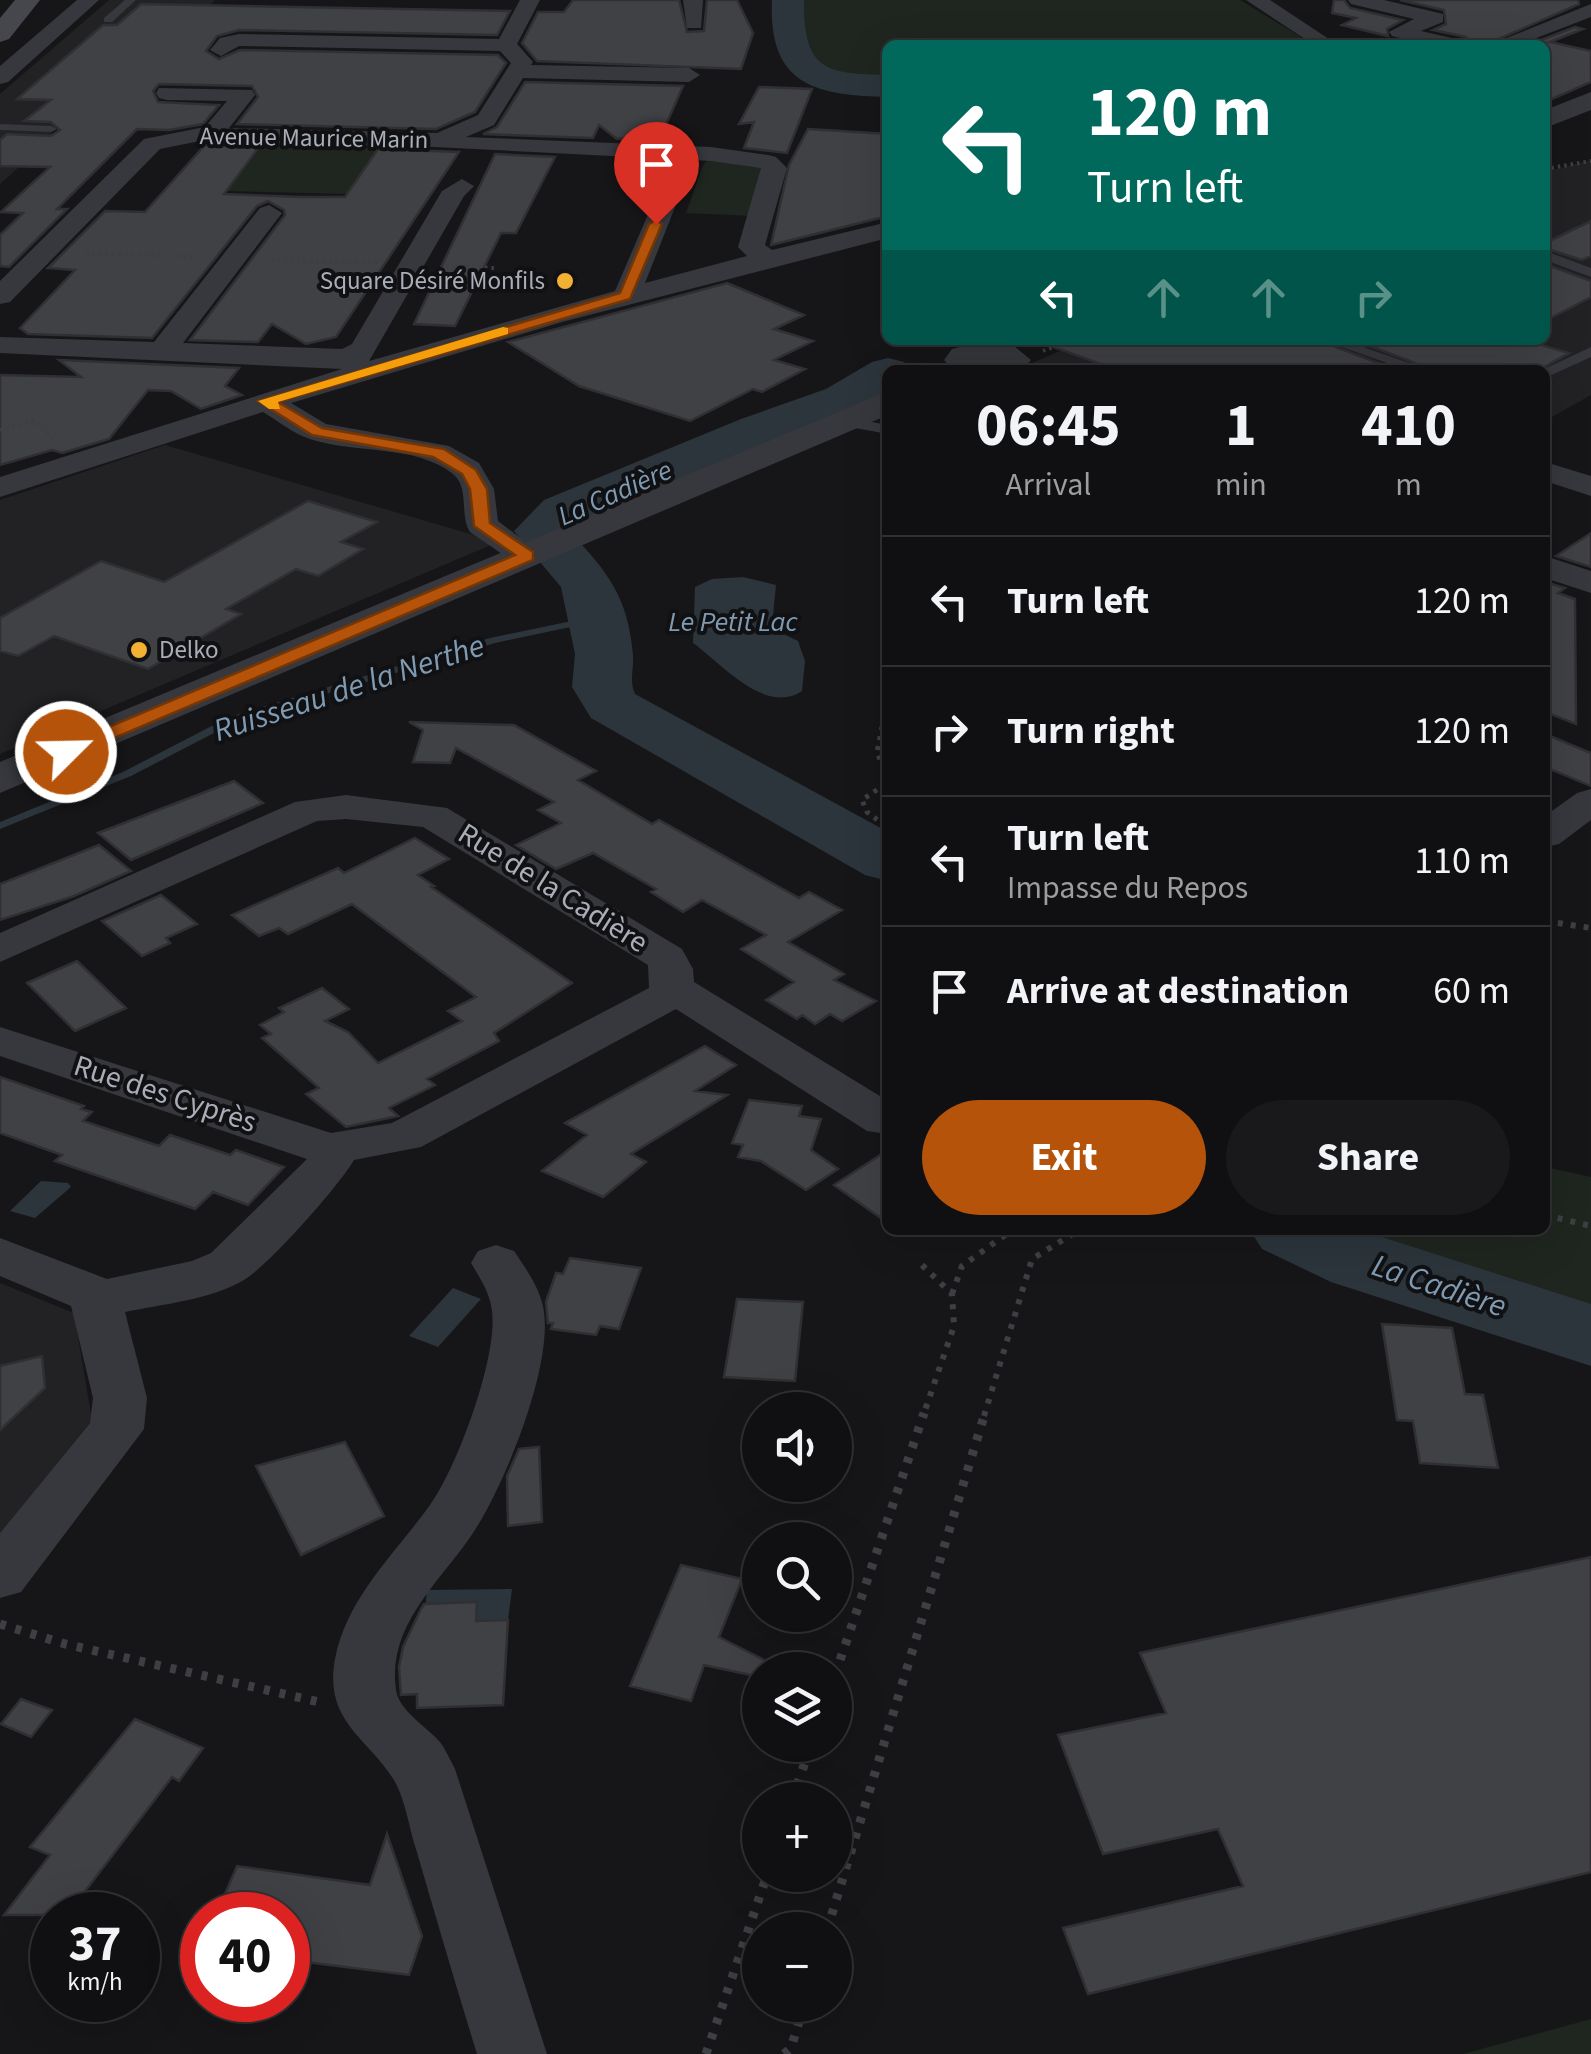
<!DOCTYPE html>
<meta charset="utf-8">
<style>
body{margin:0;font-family:"Source Sans 3",sans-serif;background:#19191b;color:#f1f3f6;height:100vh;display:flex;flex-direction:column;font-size:38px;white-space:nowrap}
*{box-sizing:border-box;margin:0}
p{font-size:32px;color:#9c9d9f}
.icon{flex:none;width:55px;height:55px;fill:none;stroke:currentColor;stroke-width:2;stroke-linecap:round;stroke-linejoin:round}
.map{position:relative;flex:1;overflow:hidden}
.sheet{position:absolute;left:882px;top:365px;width:668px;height:870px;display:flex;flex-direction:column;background:#101012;border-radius:15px;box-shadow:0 10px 40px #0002,0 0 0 2px #303032}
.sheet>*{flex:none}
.hud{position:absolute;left:882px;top:40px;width:668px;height:305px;border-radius:15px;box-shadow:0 10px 40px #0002,0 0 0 2px #303032;background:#00695c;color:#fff;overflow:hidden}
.controls{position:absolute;left:742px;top:1392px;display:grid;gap:20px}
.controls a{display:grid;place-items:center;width:110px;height:110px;border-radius:50%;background:#101012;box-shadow:0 10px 40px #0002,0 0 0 2px #303032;font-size:50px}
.speed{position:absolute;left:30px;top:1892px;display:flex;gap:20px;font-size:50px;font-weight:700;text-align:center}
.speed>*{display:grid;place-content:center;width:130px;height:130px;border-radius:50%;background:#101012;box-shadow:0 10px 40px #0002,0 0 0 2px #303032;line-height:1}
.speed small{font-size:25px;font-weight:400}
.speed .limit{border:15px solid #d22;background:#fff;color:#111}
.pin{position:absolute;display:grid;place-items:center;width:85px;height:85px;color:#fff;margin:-102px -42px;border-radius:50% 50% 50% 0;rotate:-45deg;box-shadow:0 0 10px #0007}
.pin .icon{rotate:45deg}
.me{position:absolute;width:110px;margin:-55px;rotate:67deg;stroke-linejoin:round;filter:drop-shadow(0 0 8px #0008)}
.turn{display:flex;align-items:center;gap:35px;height:210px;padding:0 40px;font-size:45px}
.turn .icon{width:130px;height:130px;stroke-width:2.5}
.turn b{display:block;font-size:70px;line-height:85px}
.lanes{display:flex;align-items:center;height:95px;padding:0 40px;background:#0003;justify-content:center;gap:50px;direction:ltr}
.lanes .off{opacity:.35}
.eta{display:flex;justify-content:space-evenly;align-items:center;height:170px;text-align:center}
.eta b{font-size:60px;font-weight:700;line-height:70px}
.button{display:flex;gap:20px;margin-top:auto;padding:20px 40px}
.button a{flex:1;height:115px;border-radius:60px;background:#b45309;color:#fff;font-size:40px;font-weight:700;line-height:115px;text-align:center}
.button a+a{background:#19191b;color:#f1f3f6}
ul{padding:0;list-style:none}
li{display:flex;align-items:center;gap:30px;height:130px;padding:0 40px;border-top:2px solid #303032}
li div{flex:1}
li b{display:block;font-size:38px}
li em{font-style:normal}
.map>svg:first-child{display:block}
.built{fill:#222225}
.green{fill:#1e261f}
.water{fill:#2c353c}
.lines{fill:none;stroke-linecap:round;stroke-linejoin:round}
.stream{fill:#2c353c;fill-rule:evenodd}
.river{fill:#2c353c;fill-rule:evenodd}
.building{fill:#404145;stroke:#303034;stroke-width:2.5}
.path-far3{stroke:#3d3f44;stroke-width:4;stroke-dasharray:2.5 4;stroke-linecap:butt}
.path-far2{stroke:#3d3f44;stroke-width:5;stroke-dasharray:4 6;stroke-linecap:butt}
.path-far1{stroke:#3d3f44;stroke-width:6;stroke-dasharray:5 8;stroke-linecap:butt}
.path{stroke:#3d3f44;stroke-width:9;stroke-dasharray:6 10;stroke-linecap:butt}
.service{fill:#37383d;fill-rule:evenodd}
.minor{fill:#37383d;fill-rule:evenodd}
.tertiary{fill:#37383d;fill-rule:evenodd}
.secondary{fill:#45474d;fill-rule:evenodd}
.route{fill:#b45309;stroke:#753606;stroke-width:2.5}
.slow{fill:#f59e0b}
.poi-dot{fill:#f2b134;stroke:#111113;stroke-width:4}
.labels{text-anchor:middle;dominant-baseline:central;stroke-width:8;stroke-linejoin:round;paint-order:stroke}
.far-street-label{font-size:25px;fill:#a8adb8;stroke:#111113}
.far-poi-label{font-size:25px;fill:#a8adb8;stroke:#111113;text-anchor:end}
.far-water-label{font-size:28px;font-style:italic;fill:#7f9bb3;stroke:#111113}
.street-label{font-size:30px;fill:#a8adb8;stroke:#111113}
.water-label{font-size:32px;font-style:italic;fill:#7f9bb3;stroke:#111113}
</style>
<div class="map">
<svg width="1591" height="2054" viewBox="0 0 1591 2054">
<rect width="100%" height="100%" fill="#161618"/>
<path class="built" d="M109,0H215L173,38L135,63L51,133L55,135L0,184V94Z
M1591,160V395L1545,421V370H1016L1085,340H1545V172Z
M165,445L498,542L0,754V500Z
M0,1283L74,1313L92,1420L0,1533Z"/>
<path class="green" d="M792,0H1240L1314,45H888L887,85C822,81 790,80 792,0Z
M266,141L381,144L348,194L227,191Z
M711,156L762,166L752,216L686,213L703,165Z
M1545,1167L1591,1177V1307L1526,1284L1359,1236L1372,1230H1545Z
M1591,2019V2054H1463Z"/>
<path class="water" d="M743,577L776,585L772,625L775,630L798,641L805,661L802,691C765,716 720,662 693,643L695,587L712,579Z
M41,1181L68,1183L71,1187L35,1218L10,1211Z
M453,1288L481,1299L438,1347L409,1336Z
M512,1589L508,1620L424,1623L427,1590Z"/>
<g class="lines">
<path class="stream" d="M596,616L601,619L599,621L495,643L237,721L131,776L0,829V822L123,772L229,717L490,638Z"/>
<path class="river" d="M772,0H804C803,71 826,74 888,75V97C816,95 768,86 772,0Z
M888,358L904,362L910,370H888V392L860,409L775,439L580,522L570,532C608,572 628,597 633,655C634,669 629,681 635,694L888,832V881L865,875L591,718L572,687L575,654L561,587L514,531L544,500L741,419L826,389L872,362Z
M1250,1230H1360L1591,1304V1366L1331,1282L1262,1249Z"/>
</g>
<path class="building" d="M573,0H679L687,32L704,31L707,0H737L753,33L741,69L537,61L522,43L538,12H564Z
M1334,0H1344L1350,8L1403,20L1387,29L1388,36L1342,25L1356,18L1332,13Z
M1400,0H1578L1579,4L1485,45H1472L1466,37L1433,30L1446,24L1444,10Z
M141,4L510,11L497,35L239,30L217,36L206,51L219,59L240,50L498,55L506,63L475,112L436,129L237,124L258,97L252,86L159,84L153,91L158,102L219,105L203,124L169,130L137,129L57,209H67L9,267L0,266V235L23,213L1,212L50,167L0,166V140L7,134L51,136L60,130L51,122L24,121L51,100L17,99L103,25H117Z
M1575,27L1583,29L1550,42L1591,51V82L1545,102V44L1528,45Z
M525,82L683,86L661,136L617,139L599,125L593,138L483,134L497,127Z
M759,87L812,89L787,153L744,148L754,122L739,124Z
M808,129L888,134V216L771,245L789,165Z
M205,145L260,146L224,194L301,197H345L378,149L459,152L336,337L306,344L272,324L258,342L190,340L285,215L284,210L268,201L257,206L152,338L28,334L20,328L75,270L48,268L105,211L145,212Z
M495,154L555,157L516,233H501L455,326L414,324Z
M1591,221V256L1582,260L1545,248V243Z
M1545,264L1591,281V297L1545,321Z
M727,283L804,315L774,329L813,341L774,360L805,369L762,392L753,389L690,421L579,386L508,342Z
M1046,340H1318L1396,370H1117L1045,344Z
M1354,340H1525L1569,353L1539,370H1433Z
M59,360L239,368L225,386L242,395L201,409L171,391L148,390L109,439L62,453L52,450L0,465V375L81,377Z
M308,501L377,522L341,542L363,549L318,576L296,569L226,609L241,614L148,669L54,636L18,656L0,651V618L101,561L164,582Z
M1591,533V567L1556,556Z
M1545,582L1565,588L1558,593L1575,599L1576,724L1545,712Z
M409,722L514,725L596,771L578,780L652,824L659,820L799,898L809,892L842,910L788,942L844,974L834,980L876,1001L842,1021L830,1014L815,1024L802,1015L797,1019L766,1000L794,982L741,949L766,935L702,900L683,912L651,892L656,889L593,853L556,869L516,845L561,823L538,810L554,802L456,748L450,763L413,762L423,730Z
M1545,734L1591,753V786L1545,767Z
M234,781L263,803L131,860L98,833Z
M415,838L449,859L418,875L434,886L431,887L572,983L494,1033L499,1041L427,1079L435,1085L389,1108L398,1116L346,1127L306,1094L319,1088L262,1038L271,1034L260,1025L284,1012L279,1008L322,988L349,1009L325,1021L348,1032L378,1063L462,1021L448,1011L476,997L352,904L288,934L279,928L259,936L232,915L338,868L344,873Z
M99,845L131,871L74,896L0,920V884Z
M161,895L197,924L166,938L170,943L142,956L102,921Z
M77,961L126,1008L75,1031L27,983Z
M705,1046L736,1065L695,1091L727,1095L631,1154L646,1162L603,1197L542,1171L587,1135L565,1123Z
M0,1077L84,1106L81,1109L92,1112L83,1121L159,1146L170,1135L230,1155L236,1150L284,1167L248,1205L213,1192L195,1209L55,1161L62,1155L0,1133Z
M749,1100L802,1106L799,1116L821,1119L811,1150L838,1169L806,1190L761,1161L738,1157L743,1145L732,1143Z
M888,1150V1223L834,1185Z
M570,1258L641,1268L619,1329L600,1326L596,1335L551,1329L553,1323H548L546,1302L556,1273L563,1274Z
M737,1299L803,1302L795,1381L724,1377Z
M1382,1324L1452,1328L1465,1394L1483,1395L1498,1468L1420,1463L1413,1421L1397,1420Z
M42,1356L45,1388L0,1430V1366Z
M345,1442L384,1516L301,1555L256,1466Z
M539,1447L542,1522L508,1526L507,1476L519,1449Z
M1591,1557V1872L1088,1994L1063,1928L1243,1886L1218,1829L1103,1854L1058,1735L1166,1713L1140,1653Z
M681,1565L742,1579L719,1637L784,1670H760V1677L704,1665L691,1701L630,1686Z
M477,1602L476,1621L508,1620L503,1705L417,1708V1694L401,1695L399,1667L403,1647L421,1609L424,1604Z
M21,1699L52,1710L31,1737L1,1724Z
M135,1719L203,1748L179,1781L172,1777L67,1915H4L50,1855L30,1847Z
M387,1834L422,1936L409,1975L297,1961L305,1937L288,1934V1915H216L237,1866L370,1885Z"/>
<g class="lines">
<path class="path-far3" d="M1545,169L1591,161
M86,253L198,257
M271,260L378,263
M446,266L494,268
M1043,351L1072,340
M0,430L33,421L56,440"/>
<path class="path-far2" d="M888,697L877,752L887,777L884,785L862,800L867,812L888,828"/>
<path class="path-far1" d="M1545,921L1591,928
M1545,1215L1591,1226
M922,1265L952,1294L954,1326L923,1416
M952,1294L962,1266L1012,1230
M984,1416L1032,1259L1079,1230"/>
<path class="path" d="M0,1624L65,1644L319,1702
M835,1675L924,1413
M792,1800L811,1745
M827,1930L985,1413
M706,2054L767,1875
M784,2054L791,2048L804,2005"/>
<path class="service" d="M125,0H136L112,22H104V18Z
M0,124L51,126L57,129L51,132L0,130Z
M1545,251L1591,268V277L1545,260Z
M1322,340H1343L1429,370H1407Z
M1591,347V357L1545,378V370H1542Z
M844,417L888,425V434L839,425L836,422Z"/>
<path class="minor" d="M77,0H99L8,82L0,84V66Z
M520,0H540L517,44L533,62L531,65L689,68L700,75L689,82L523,78L494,125L466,137L711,147L768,155L776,157L787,168L765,245L772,250L888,222V238L562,322L291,403L326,424L449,446L479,463L494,489L498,521L544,556L539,563H515L470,532C459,515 470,488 453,474C416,444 354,454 310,439C294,434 278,421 263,412L0,497V477L342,369L0,353V337L154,342L260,208L269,205L282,213L183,343L342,349L352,344L442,191L462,179L474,186L464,196L369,361L615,291L662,182H680L683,187L645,283L747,256L738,247L761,168L711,161L435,147L200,141L160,149L10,302L0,304V281L144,139L205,127L227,101L167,100L159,98L156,93L159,88L252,90L255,95L229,128L437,133L478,115L511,63L500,51L239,46L221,56L210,50L220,38L239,34L499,39Z
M683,0H703L701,28H687Z
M1246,0H1270L1338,45H1314Z
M1348,0H1384L1443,14V22L1421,31L1465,41L1468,45H1430L1392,36L1389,32L1414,19L1351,4Z
M1591,4V17L1518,45H1489Z
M1545,462L1591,476V496L1545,481Z
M1545,556L1591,571V593L1545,578Z
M1591,789V820L1559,844L1545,847V816L1577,793Z
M346,795L447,808L682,949L693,969L694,982L888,1101V1134L867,1131L676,1009L421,1147L354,1160C339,1186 269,1265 244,1280C210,1300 163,1304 125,1312L147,1398L144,1429L21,1592L0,1598V1533L90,1423L93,1398L71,1306L0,1276V1238L107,1279L192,1261L211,1253L307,1159L0,1056V1027L331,1133L392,1123L649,988L648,965L423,827L346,819L317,821L0,962V933L295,802Z
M496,1245L514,1251C526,1269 541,1289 544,1312C552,1370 503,1489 471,1536C438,1584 387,1626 396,1690C399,1711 427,1727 440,1742C446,1750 450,1760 455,1769L547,2054H477C456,1986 436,1918 416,1849C409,1828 405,1796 392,1777C365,1736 324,1720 335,1659C347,1597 395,1554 430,1505C457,1468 498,1357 492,1311C490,1293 480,1278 471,1263L478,1251Z"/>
<path class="tertiary" d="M1591,92V110L1545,128V110Z
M989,340L1014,346L1031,360L1025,367L953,370L944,360L952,349Z
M888,391V415L0,793V762Z"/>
<path class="secondary" d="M15,0H40L9,39L0,42V18Z"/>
</g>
<path class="route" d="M656,220L662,224L630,299L278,402L322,428L444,449L476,470L487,489L490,523L533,552V560L72,756H59V748L515,555L474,526L470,489L462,474L433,457L312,435L258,401L620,293L649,224Z"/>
<path class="slow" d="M503,327L508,328V334L278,402L280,409H269L258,401Z"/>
<g class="poi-dot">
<circle cx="565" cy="281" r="10"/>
<circle cx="139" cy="650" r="10"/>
</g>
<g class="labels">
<g class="far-street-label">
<text transform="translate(314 138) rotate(1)">Avenue Maurice Marin</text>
</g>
<g class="far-poi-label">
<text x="545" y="281">Square Désiré Monfils</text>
<text x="159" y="650" text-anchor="start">Delko</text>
</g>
<g class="far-water-label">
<text transform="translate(615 493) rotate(-24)">La Cadière</text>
<text x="733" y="622">Le Petit Lac</text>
</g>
<g class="street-label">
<text transform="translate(553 888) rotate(32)">Rue de la Cadière</text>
<text transform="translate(165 1094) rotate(18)">Rue des Cyprès</text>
</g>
<g class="water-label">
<text transform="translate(349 688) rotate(-18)">Ruisseau de la Nerthe</text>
<text transform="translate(1439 1286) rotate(18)">La Cadière</text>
</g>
</g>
</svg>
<div class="controls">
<a><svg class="icon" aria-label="sound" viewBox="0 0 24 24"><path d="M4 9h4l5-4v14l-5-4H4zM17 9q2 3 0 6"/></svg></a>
<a><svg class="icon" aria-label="search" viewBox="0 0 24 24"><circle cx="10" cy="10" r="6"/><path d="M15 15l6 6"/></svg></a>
<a><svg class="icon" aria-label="layers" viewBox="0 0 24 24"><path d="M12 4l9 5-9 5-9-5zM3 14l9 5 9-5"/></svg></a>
<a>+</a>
<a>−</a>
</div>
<div class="speed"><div>37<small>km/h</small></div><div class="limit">40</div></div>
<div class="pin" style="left:656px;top:224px;background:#d93025"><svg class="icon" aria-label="arrive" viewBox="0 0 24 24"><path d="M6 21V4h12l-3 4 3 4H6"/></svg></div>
<svg class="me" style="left:66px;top:752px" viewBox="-20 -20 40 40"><circle r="17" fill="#b45309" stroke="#fff" stroke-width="3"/><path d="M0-11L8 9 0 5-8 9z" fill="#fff"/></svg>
<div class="hud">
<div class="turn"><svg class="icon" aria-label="left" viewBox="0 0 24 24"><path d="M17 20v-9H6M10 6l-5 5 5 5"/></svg><div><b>120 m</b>Turn left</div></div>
<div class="lanes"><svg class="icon" aria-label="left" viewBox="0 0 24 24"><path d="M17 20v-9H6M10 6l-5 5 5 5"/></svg><svg class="icon off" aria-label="ahead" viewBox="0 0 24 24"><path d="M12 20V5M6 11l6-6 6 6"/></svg><svg class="icon off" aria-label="ahead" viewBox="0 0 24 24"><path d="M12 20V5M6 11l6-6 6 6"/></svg><svg class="icon off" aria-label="right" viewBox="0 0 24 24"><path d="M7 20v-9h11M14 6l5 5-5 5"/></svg></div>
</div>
<section class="sheet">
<div class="eta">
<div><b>06:45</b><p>Arrival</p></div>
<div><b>1</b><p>min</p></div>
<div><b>410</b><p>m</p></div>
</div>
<ul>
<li><svg class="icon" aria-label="left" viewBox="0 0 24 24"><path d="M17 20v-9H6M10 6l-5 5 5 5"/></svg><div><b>Turn left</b></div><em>120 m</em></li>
<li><svg class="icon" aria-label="right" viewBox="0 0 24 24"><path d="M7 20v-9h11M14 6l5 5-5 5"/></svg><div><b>Turn right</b></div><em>120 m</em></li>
<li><svg class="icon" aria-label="left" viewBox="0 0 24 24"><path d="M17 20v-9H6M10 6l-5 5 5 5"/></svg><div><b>Turn left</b><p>Impasse du Repos</p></div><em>110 m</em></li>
<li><svg class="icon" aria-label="arrive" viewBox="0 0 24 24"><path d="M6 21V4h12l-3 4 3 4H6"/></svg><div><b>Arrive at destination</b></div><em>60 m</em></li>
</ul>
<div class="button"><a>Exit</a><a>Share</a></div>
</section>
</div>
